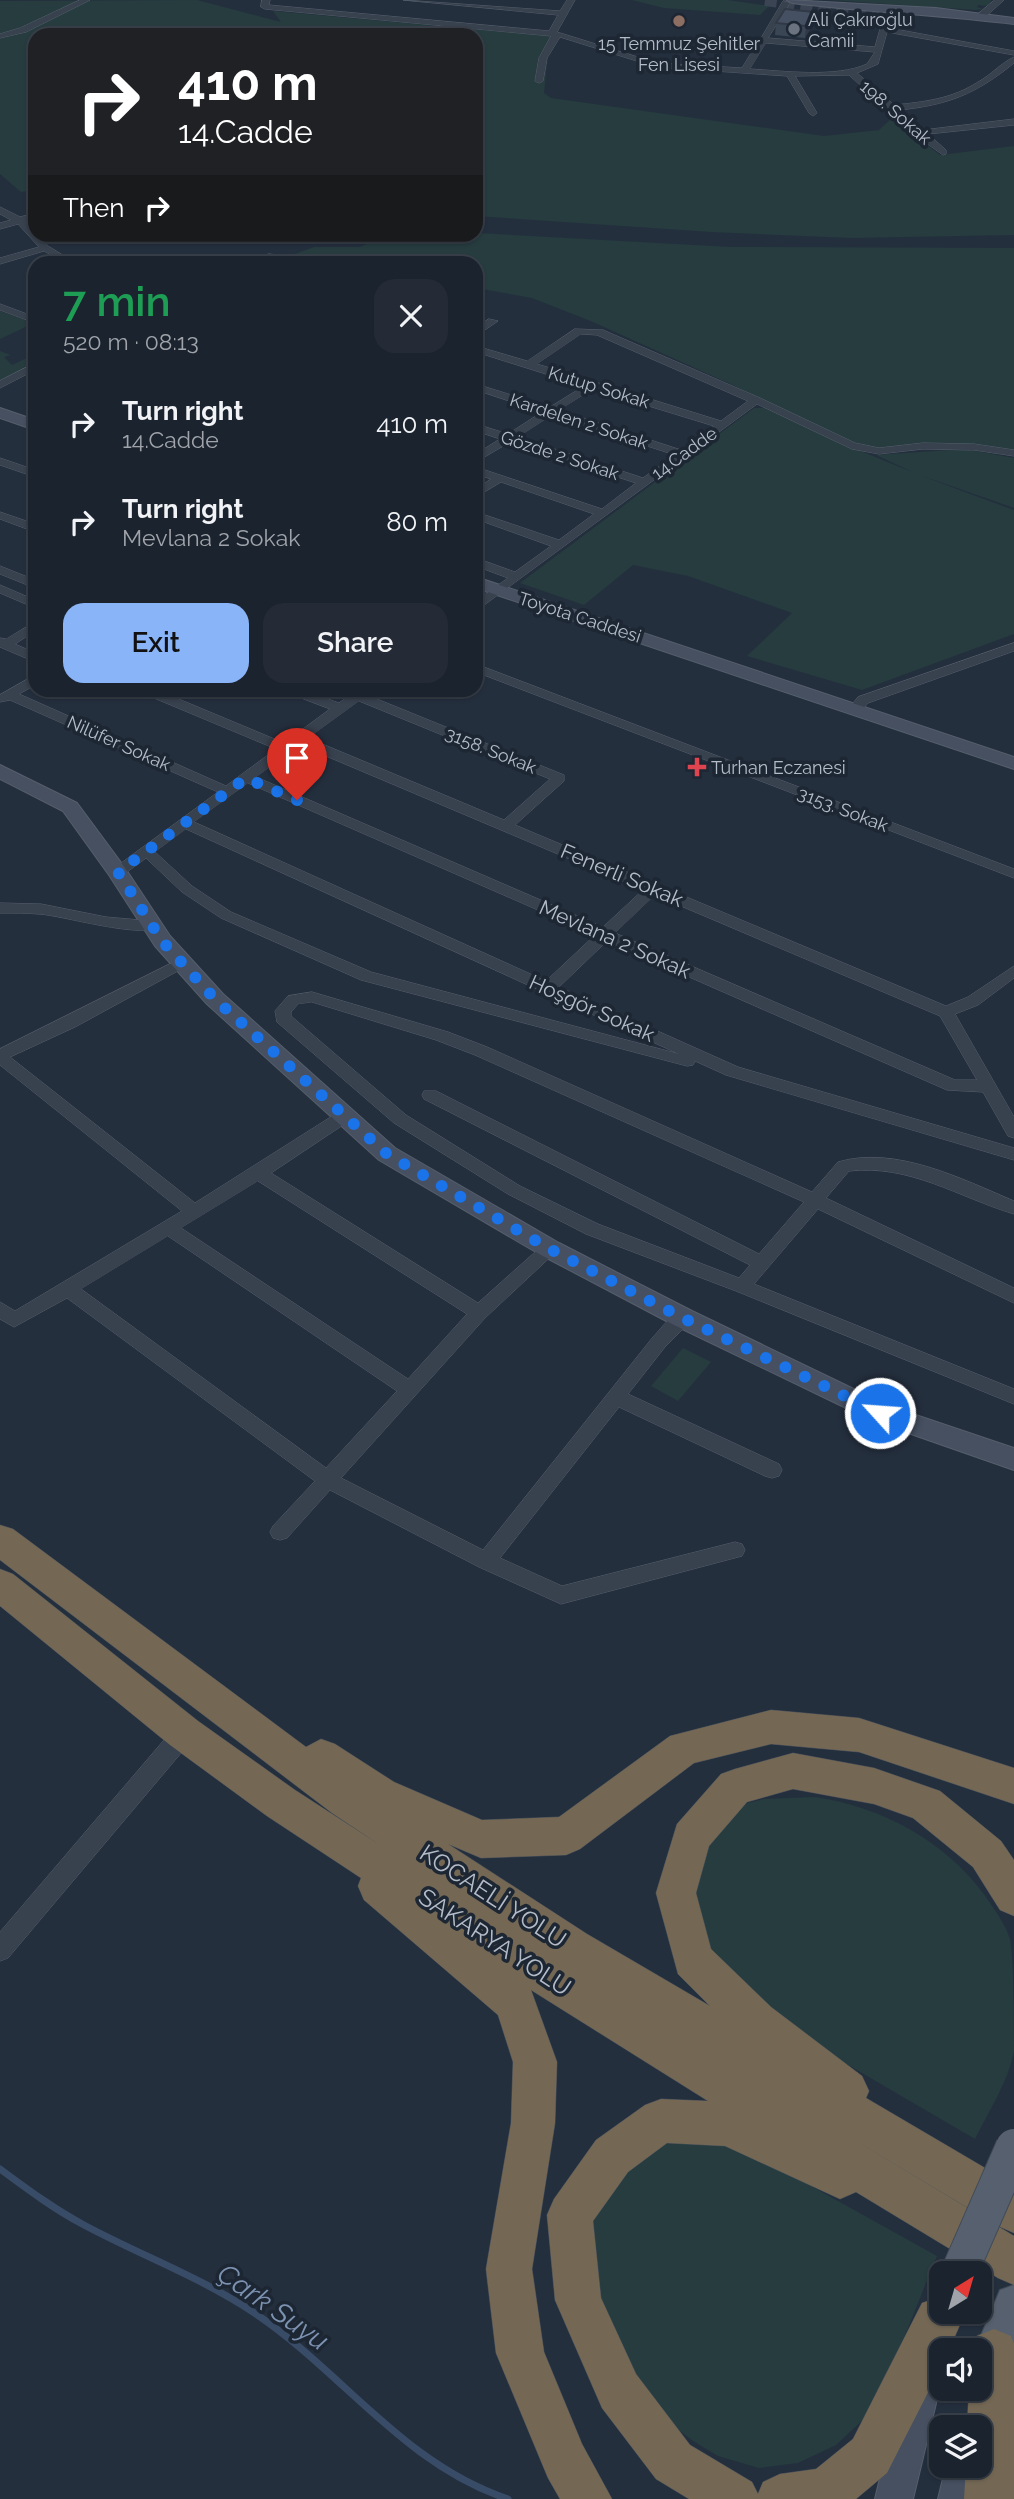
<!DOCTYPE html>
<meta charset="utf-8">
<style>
body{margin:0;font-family:Raleway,sans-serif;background:#242b36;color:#f1f3f6;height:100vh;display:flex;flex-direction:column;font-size:26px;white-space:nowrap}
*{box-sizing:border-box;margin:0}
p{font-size:23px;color:#a0a4aa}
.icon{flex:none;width:38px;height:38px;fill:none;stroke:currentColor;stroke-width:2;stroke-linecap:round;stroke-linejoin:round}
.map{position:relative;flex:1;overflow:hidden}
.panel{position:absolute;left:28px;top:256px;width:455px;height:441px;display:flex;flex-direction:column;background:#1b232e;border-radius:21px;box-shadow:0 2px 5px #0004,0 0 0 2px #39404a}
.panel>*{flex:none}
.hud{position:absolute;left:28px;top:28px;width:455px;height:214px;border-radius:21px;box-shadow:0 2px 5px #0004,0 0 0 2px #39404a;background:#202124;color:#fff;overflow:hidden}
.needle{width:46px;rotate:37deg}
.buttons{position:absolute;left:929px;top:2261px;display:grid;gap:14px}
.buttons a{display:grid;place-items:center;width:63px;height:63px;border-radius:14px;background:#1b232e;box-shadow:0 2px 5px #0004,0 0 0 2px #39404a;font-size:35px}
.pin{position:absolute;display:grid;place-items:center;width:60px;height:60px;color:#fff;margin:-72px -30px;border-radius:50% 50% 50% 0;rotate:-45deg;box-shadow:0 0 7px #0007}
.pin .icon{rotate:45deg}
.me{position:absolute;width:77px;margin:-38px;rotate:296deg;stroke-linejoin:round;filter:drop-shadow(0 0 5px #0008)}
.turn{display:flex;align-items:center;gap:24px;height:147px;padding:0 35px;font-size:32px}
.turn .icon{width:91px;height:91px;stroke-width:2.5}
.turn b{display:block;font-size:49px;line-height:60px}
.then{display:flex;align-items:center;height:66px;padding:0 35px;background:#0003;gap:14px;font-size:26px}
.round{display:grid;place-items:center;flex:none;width:74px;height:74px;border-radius:21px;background:#242b36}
.overview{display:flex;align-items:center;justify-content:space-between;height:119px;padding:0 35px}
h1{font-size:42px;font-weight:600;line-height:52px;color:#1e9e55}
.cta{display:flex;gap:14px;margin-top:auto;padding:14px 35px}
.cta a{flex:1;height:80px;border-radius:21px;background:#8ab4f8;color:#111;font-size:28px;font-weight:600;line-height:80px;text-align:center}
.cta a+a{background:#242b36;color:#f1f3f6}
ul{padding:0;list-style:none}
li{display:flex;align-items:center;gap:21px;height:98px;padding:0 35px}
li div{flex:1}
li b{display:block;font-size:26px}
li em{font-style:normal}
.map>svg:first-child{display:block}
.green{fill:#263c3f}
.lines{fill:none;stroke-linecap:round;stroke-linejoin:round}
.stream{stroke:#394c67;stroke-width:7}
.secondary-tunnel{stroke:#3a4453;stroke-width:12;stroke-dasharray:12 6;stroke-linecap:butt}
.street-casing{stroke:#565f6c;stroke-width:1}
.secondary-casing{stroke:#565f6c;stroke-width:2}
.primary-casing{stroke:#414a57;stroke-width:2}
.highway-casing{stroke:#434c59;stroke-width:1}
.street{fill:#38414e;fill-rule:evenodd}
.secondary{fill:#465061;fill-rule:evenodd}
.primary{fill:#56606e;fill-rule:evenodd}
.highway{fill:#746855;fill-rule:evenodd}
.primary-bridge-casing{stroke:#414a57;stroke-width:38;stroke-linecap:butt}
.primary-bridge{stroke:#56606e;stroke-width:36}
.wall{fill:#3b4654}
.shaded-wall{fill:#303945}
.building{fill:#455162;stroke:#303945;stroke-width:2}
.route{stroke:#1a73e8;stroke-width:12;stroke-dasharray:0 21.6}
.education-dot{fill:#8d6e63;stroke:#1d2633;stroke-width:2.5}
.worship-dot{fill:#6b7280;stroke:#1d2633;stroke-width:2.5}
.health-dot{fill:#e0444e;stroke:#1d2633;stroke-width:2.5}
.labels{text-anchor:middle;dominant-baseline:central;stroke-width:7;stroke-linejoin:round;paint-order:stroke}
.far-poi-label{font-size:18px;fill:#b4bcc9;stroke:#1d2633;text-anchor:start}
.far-street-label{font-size:18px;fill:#b4bcc9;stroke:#1d2633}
.street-label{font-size:21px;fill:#b4bcc9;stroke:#1d2633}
.near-street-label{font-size:24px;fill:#b4bcc9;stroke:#1d2633}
.near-water-label{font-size:28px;font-style:italic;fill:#7c92b1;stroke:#1d2633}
</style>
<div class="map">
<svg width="1014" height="2499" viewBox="0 0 1014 2499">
<rect width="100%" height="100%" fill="#242f3e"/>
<path class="green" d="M197,0L281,22L273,11L550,36L544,93L551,98L824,136L879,130L892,118L940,155L1014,146V235L851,238L711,232L476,216V35H35V190L21,192L0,174V1Z
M632,0H728L769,6L760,15L664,8Z
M829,0H990L992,1L987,6L978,5L977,7L983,9L976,10Z
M476,233L730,247L1014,248V452L993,447L871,449L839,438L737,387L593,322L532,298L476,288V262H317L292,255L314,247H360L386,235Z
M0,311L34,323L0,339Z
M0,351L11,355L4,357L12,365L35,354V363L0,381Z
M754,408H764C846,447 928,479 1014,510V634L862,690L747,656L792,613L688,576L633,565L584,605L520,583Z
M964,449L1014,458V508L917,474L876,455Z
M683,1348L711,1362L678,1401L651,1386Z
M815,1797C882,1807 946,1841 986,1897C994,1909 1006,1925 1010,1939C1014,1961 1014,2029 1014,2051C1008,2082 989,2111 975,2139L814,2045L680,1928L673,1881L744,1804L764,1799Z
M677,2132L748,2151L937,2256L885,2385L867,2416L836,2445L798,2463L759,2468L718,2456L693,2441L676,2428L636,2381L598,2306L588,2200Z"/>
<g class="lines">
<path class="stream" d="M0,2169C27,2189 54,2209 84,2225C140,2255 200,2277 253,2312C343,2372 403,2464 508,2499"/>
<path class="secondary-tunnel" d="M765,0L816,7L900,12"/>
<defs>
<path id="street" d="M80,0H90L26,32L0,38V34L20,28Z
M262,0H270L269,5L549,31L558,15L403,0L560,11L567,0H575L557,32L657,63L742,68L758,42L756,40L761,38L783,1L790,3L768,38L875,47L880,29L901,10L905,12L889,28L1014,51V55L887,32L878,64L857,73L894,105C924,102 952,99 978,82C991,75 1001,63 1014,57V63C976,94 948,105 899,110L923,130L1014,119V125L928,134L946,150V154L943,155L915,135L849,75L795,76L817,113L813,116L809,113L787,76L656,67L560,37L547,58L543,81L539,83L535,81L539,58L551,36L265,9L261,7ZM766,43L875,52L867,64C836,78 784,71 750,69Z
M995,0H1004L984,18H978V14Z
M0,207L20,217L35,213V219L26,222L48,246L74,262H64L44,251L0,264V258L39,247L18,224L0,229V223L11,220L0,214Z
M269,254L288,256L306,262L269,260L245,262Z
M0,304L35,317V323L0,310Z
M489,319L498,321L476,336V328Z
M575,329L603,330L760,398L855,443L879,448L923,443L974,444L1014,450V456L974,450L923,449L879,454L852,449L757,404L476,611V601L508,578L476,566V558L515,572L551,546L476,519V512L559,540L594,514L501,482L476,497V489L491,479L476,474V467L602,509L636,483L510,442L476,462V454L500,439L476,431V424L508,434L542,412L476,390V384L550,407L584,386L476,352V346L527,361ZM581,334L597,335L748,401L721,421L537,364ZM593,389L714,426L681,450L559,410ZM552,415L675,455L643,478L518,437Z
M35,363V370L0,388V381Z
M0,458L35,470V477L0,465Z
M0,512L35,524V532L0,519Z
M0,566L35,580V588L0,574Z
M0,585L35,600V608L0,593Z
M35,622V631L15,644L35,653V662L0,647V638L6,639Z
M1014,643V651L868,703L861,711H851L849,708L858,697Z
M476,664L1014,869V878L476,672Z
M35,675V685L19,694L226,786L276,749L142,693L141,690H157L284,743L330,709L288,693L287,690H303L339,703L357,690H371L367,695L564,775V781L515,825L946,1006L968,997L1014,966V978L978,1005L955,1014L1014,1117V1138L1008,1136L983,1092L947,1090L607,941L559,987L738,1067L1014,1148V1160L726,1075L695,1061L693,1065L687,1066L361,980L221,918L182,892L146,858L123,875H113L111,872L113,869L218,792L10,700L0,702V695ZM359,701L550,779L504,820L308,738ZM300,745L643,890L603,927L256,777ZM248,783L595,935L546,981L194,822ZM186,829L679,1054L371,972L231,912L192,886L155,852ZM655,895L940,1016L977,1080H955L615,933Z
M0,903L41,904L106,917L151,921L158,926C145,940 61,915 39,914C26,913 13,913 0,913Z
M182,958L190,963L187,966L75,1027L10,1057L195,1203L337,1113H349L351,1117L349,1121L271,1173L478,1303L544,1244H556L559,1249L485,1318L341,1478L483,1550L653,1337C663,1327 674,1308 689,1313L692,1318L689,1323L665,1347L628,1394L779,1464L782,1470L779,1476L772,1478L765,1476L619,1407L500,1558L562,1586L735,1542L742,1544L745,1550L742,1556L561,1604L479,1567L330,1490L287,1538L280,1540L273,1538L270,1532L273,1526L315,1481L67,1298L14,1327L0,1319V1302L15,1311L182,1211L0,1065V1049ZM258,1181L467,1314L408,1379L181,1228ZM168,1236L397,1391L326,1468L81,1289Z
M312,992L448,1032L487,1047L812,1192L838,1162C895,1145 962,1179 1014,1201V1214C958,1197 910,1164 849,1171L826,1198L1014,1288V1303L818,1209L754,1284L1014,1389V1404L736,1291L586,1234L508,1194L394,1123L277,1022L275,1011L288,996ZM312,1002L436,1040L475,1055L804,1202L759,1254L436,1091H424L422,1095L424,1099L750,1265L739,1278L598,1224L520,1186L406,1115L291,1016V1012L298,1004Z
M184,1723L192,1726L195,1733L192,1740L8,1958L0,1961V1932L176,1726Z"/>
<path id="secondary" d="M787,0L936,8L1014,18V24C940,15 866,12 792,3Z
M0,408L35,420V430L0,418Z
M476,577L1014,757V769L476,588Z
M0,765L77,803L125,868L170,936L223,994L395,1148L559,1243L692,1311L889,1406L1014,1448V1470L871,1420L674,1325L541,1255L379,1160L207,1004L155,946L109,875L63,811L0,779Z
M919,2376L932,2382L938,2395L913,2499H875L900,2395L906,2382Z
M980,2456L984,2466L976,2499H938L946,2466H980Z"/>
<path id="primary" d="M1014,2285V2352L1008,2367L994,2373L980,2367V2350H975L1000,2290Z"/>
<path id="highway" d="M0,1525L13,1529L306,1747L321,1739L335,1744L394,1782L482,1820L559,1817L670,1736L771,1710L859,1718L1014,1768V1804L859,1752L771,1744L694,1763L580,1849L566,1855L481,1858L448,1844L587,1934L710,2006L678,1974L656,1893L677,1824L721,1774L735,1769L793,1753L874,1768L940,1791L1001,1841L1014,1860V1916L1000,1910L973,1867L913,1818L874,1804L793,1789L747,1802L709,1846L696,1893L711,1949L771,2007L862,2076L869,2091L866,2098L1014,2185V2233L998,2226L843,2133L1014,2236V2285L998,2278L856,2192L840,2199L725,2146L667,2143L628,2172L593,2221L601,2298L636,2374L690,2445L752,2482L758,2494L763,2482L780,2474L816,2469L853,2439L922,2303L939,2297L942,2298V2312H959L962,2320L949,2350H942V2365L887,2473L856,2499H689L656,2479L602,2408L555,2300L547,2215L554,2199L596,2140L645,2105L661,2099L708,2101L531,1990L557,2062L555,2123L532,2269L544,2352L582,2444L612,2499H560L548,2478L496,2353L486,2269L511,2123L513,2062L498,2015L364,1900L358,1886L361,1878L267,1816L170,1745L0,1606V1569L13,1574L198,1721L295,1790L380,1845L332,1813L0,1560Z
M994,2329L1011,2336L1014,2344V2499H964L966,2466H980V2427H967L969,2389H980V2350H971L977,2336Z"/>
</defs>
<use href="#street" class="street-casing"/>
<use href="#secondary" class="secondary-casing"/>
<use href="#primary" class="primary-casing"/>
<use href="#highway" class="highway-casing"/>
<use href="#street" class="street"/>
<use href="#secondary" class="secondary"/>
<use href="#primary" class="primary"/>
<use href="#highway" class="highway"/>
<defs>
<path id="primary-bridge" d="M959,2273L1014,2147"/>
</defs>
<use href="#primary-bridge" class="primary-bridge-casing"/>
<use href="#primary-bridge" class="primary-bridge"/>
</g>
<path class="wall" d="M776,23L813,24L805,38L775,35Z"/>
<path class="shaded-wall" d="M814,12L813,24L805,38L806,26Z"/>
<path class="building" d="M785,9L814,12L806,26L776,23Z"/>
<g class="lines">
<path class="route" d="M297,800L246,778L118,872L162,941L215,999L387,1154L550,1249L683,1318L880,1413"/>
</g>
<circle class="education-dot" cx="679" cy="21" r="7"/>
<circle class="worship-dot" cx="794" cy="29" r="7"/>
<path class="health-dot" d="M693.5 756.5h7v7h7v7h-7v7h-7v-7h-7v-7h7z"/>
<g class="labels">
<g class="far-poi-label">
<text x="808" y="19">Ali Çakıroğlu<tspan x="808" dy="21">Camii</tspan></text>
<text x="679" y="43" text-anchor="middle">15 Temmuz Şehitler<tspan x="679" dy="21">Fen Lisesi</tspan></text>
<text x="711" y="767">Turhan Eczanesi</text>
</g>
<g class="far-street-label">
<text transform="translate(896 112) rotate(41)">198. Sokak</text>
<text transform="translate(599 387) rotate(17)">Kutup Sokak</text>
<text transform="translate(579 421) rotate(18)">Kardelen 2 Sokak</text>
<text transform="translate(684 453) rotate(-36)">14.Cadde</text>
<text transform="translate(560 455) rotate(18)">Gözde 2 Sokak</text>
<text transform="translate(580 617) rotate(18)">Toyota Caddesi</text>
<text transform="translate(119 743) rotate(24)">Nilüfer Sokak</text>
<text transform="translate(491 750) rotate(22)">3158. Sokak</text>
<text transform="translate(843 809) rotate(21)">3153. Sokak</text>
</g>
<g class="street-label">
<text transform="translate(622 875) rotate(23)">Fenerli Sokak</text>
<text transform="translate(615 939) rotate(24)">Mevlana 2 Sokak</text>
<text transform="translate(592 1008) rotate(24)">Hoşgör Sokak</text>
</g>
<g class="near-street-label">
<text transform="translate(493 1896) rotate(33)">KOCAELİ YOLU</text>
<text transform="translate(495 1942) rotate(33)">SAKARYA YOLU</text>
</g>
<g class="near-water-label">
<text transform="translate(273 2307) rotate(35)">Çark Suyu</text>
</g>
</g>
</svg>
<div class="buttons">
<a><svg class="needle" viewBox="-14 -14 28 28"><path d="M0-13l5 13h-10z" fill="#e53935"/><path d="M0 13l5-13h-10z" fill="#a0a4aa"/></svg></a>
<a><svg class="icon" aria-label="sound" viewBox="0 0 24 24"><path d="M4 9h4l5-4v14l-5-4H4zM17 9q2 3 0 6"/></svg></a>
<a><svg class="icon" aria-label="layers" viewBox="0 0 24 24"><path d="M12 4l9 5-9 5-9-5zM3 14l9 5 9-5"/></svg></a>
</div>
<div class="pin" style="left:297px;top:800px;background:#d93025"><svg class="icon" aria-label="arrive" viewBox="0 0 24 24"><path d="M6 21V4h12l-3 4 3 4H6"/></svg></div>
<svg class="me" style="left:880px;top:1413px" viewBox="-20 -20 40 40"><circle r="17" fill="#1a73e8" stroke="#fff" stroke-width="3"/><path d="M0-11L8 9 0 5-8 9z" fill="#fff"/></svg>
<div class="hud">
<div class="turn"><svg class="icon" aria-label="right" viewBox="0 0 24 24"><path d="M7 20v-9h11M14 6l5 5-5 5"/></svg><div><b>410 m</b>14.Cadde</div></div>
<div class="then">Then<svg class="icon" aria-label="right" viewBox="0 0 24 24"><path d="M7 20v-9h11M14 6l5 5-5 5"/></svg></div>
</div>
<section class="panel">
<div class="overview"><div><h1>7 min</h1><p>520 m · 08:13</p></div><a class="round"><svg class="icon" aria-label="close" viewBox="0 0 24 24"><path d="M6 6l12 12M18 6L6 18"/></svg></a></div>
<ul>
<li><svg class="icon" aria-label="right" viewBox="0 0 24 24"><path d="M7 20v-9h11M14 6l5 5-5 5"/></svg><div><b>Turn right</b><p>14.Cadde</p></div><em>410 m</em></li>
<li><svg class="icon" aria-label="right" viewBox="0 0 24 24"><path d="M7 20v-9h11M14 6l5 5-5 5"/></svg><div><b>Turn right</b><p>Mevlana 2 Sokak</p></div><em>80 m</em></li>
</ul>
<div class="cta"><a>Exit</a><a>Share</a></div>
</section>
</div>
